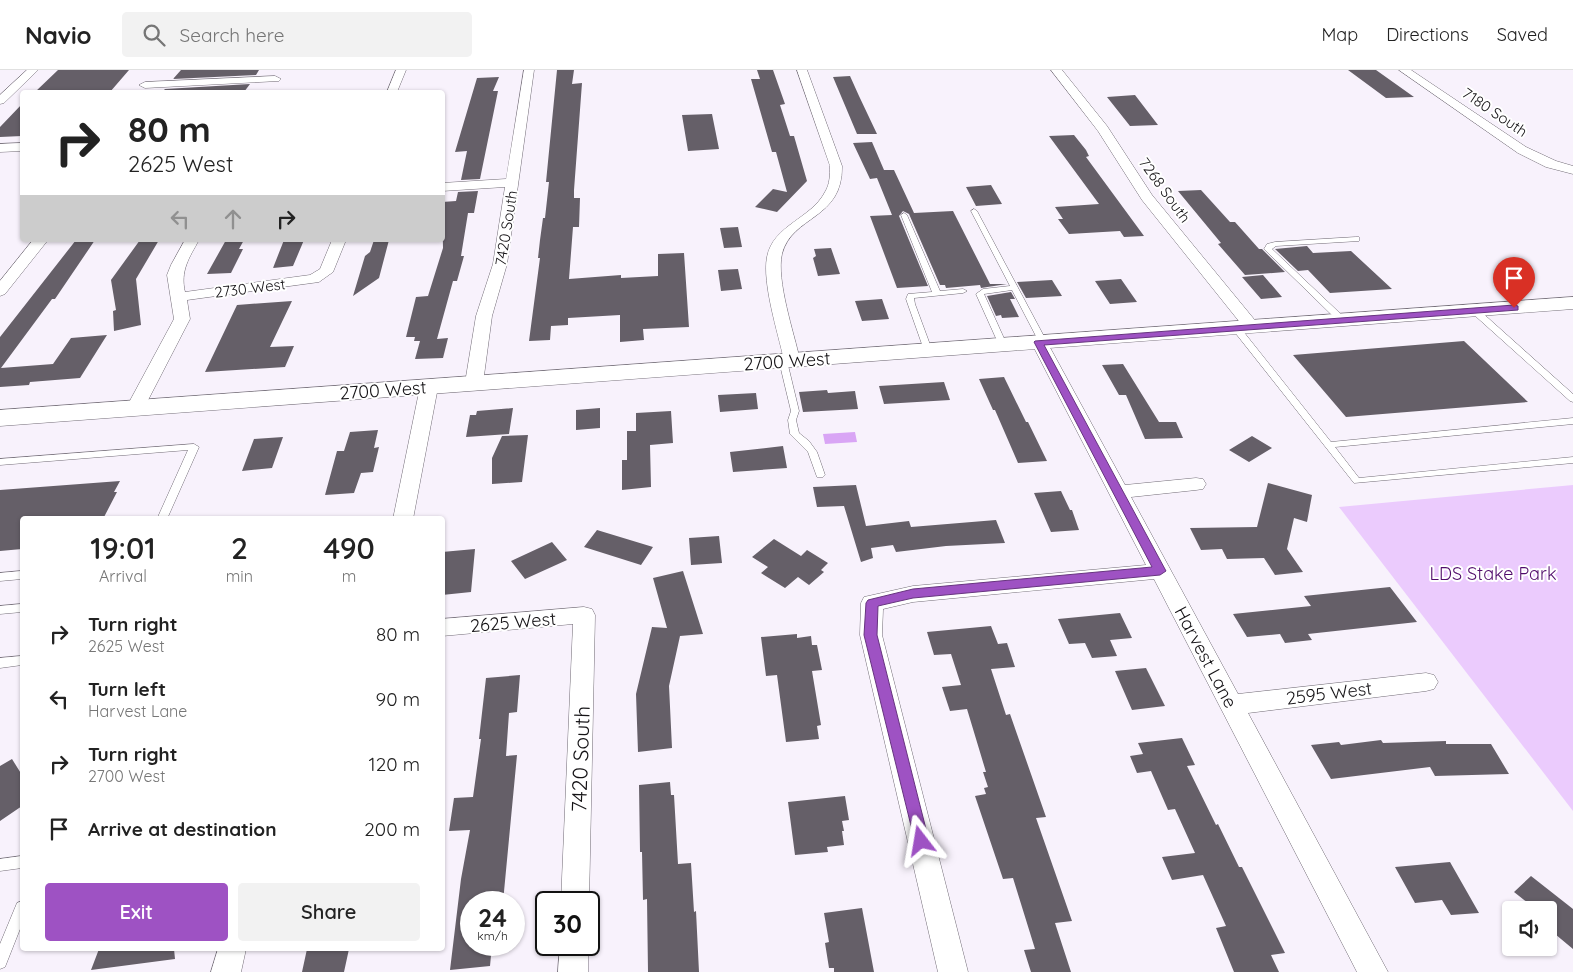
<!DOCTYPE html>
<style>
body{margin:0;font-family:Quicksand,sans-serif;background:#f2f2f2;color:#222;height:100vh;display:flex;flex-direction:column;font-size:19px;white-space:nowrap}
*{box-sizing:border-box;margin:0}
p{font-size:16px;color:#767676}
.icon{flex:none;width:28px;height:28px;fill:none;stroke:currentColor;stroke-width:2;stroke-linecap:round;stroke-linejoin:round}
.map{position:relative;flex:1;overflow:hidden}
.drawer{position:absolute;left:20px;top:446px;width:425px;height:435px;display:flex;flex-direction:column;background:#fff;border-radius:5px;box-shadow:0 1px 4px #0004}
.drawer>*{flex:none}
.guide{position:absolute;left:20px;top:20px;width:425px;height:152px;border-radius:5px;box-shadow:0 1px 4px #0004;background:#fff;color:#222;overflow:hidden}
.tools{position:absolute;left:1502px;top:831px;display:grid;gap:10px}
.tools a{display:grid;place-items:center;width:55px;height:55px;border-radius:5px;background:#fff;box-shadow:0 1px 4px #0004;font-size:25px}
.speed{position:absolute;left:460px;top:821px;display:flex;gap:10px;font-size:25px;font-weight:700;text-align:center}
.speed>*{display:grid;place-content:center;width:65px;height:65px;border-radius:50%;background:#fff;box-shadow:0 1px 4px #0004;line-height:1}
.speed small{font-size:12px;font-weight:400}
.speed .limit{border:2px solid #111;border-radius:8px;background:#fff;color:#111}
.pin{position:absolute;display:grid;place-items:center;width:42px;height:42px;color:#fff;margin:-51px -21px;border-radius:50% 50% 50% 0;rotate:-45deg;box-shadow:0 0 5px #0007}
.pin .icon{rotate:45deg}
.me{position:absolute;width:55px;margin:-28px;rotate:346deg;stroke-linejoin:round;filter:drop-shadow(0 0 4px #0008)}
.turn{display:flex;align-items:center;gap:18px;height:105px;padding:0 25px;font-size:22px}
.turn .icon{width:65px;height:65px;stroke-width:2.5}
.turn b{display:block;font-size:35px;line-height:42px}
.lanes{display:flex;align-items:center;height:48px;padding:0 25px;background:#0003;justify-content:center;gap:25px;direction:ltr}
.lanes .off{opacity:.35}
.eta{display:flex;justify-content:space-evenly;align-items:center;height:85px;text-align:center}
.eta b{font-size:30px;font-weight:600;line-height:35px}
.primary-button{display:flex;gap:10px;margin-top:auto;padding:10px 25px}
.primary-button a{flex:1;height:58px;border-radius:5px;background:#9e52c3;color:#fff;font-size:20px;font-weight:600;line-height:58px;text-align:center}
.primary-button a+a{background:#f2f2f2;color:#222}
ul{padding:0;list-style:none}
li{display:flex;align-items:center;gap:15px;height:65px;padding:0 25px}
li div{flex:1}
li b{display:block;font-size:19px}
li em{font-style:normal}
header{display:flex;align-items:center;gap:30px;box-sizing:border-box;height:70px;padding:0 25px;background:#fff;border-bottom:1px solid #e0e0e0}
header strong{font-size:24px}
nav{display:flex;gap:28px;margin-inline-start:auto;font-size:18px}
.search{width:350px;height:45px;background:#f2f2f2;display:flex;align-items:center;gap:12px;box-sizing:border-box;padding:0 18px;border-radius:5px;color:#767676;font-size:19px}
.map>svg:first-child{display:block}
.green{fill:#ebcbfd}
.water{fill:#d9a5f5}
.building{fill:#655f68}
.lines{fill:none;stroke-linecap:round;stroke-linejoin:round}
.lane-casing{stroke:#726c76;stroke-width:1}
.street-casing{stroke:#726c76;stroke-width:1}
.secondary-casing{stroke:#726c76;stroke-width:1}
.lane{fill:#fff;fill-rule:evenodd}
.street{fill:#fff;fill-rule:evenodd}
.secondary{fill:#fff;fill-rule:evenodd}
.route{fill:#9e52c3;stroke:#67357f}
.labels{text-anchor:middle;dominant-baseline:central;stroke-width:4;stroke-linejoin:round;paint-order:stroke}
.far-street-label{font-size:15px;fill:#141215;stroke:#fff}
.street-label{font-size:18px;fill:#141215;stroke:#fff}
.park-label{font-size:18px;fill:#500b6b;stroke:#fff}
.near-street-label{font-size:21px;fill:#141215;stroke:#fff}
</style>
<header>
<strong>Navio</strong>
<div class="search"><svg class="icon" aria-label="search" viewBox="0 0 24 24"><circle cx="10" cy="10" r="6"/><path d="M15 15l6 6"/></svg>Search here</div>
<nav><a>Map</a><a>Directions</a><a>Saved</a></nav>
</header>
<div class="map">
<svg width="1573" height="902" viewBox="0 0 1573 902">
<rect width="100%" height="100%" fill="#f8f2fc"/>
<path class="green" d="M1573,415V741L1339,437Z"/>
<path class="water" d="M855,362L857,372L825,374L823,364Z"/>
<path class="building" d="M58,0H129L110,22H35Z
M181,0H259L256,5L173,9Z
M557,0H574L572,14L582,13L574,120V128H580L579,157H573L569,209L621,205V208L658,206V184L684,183L689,257L643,259L644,270L620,272V245L568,248V255L551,256L550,270L529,271L540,188H538L540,170L543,148H545L549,112H546Z
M757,0H773L785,34L780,35L790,66H794L807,111L777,142L755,137L773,119L787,122L776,82H772L751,9H760Z
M1348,0H1376L1414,27L1386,28Z
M850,6L859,26L877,64H857L833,7Z
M499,7L493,21H498L480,109L461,110L467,81L455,82L477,8Z
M250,14L244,22H162L165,19Z
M1135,25L1158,55L1130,56L1107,27Z
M22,34V66L0,67V57Z
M712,44L719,79L688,81L682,45Z
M1074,65L1086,80L1089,86L1086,87L1144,166L1124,167L1120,161L1069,164L1058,149H1063L1055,137L1099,134L1049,66Z
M872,72L884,100H894L914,143L953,141L990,214H1007L981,218L980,215L946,218L945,215H940L909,144L903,141L899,146L928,216L897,218L870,146L892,145L877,108L870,109L853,73Z
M991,115L1002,134L976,136L966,117Z
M1201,120L1230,152H1235L1259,179H1262L1285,202L1245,205L1218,174L1221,173L1178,121Z
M478,121L474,143H468L461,186H464L457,211H453L437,269L448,268L443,288L415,289L420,271H414L415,267H406L416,227L428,226L443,178L442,132L456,131L458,122Z
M738,157L742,177L724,178L720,158Z
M76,170H95L55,229H52L1,298L53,294L71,268L107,265L80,308L30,312L29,315L0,317V267Z
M140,170H159L136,209L141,255L114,261L113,241L116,240L111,210Z
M226,170H244L239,179H243L231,203L207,204Z
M284,170H304L293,196L273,198Z
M374,170H389L379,208L353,226L365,186L370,182Z
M1307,176L1313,183L1351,181L1392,219L1330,223L1308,200L1298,201L1275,179Z
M831,178L840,204L818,206L813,188L816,186L814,179Z
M738,199L742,219L721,221L718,200Z
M1263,205L1282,227L1261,229L1242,207Z
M1121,209L1137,232L1110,234L1095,211Z
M1052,210L1062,226L1026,228L1017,212Z
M1011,222L1015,229H1010L1019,247L1002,248L1001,245L996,246L987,226Z
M882,229L889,249L862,251L855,231Z
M292,231L270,277L294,276L285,297L205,302L237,235Z
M1464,271L1528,332L1346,347L1293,285Z
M1123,294L1159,352H1176L1183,368L1145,369L1126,325H1119L1102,295Z
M1004,307L1026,352H1028L1047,391L1018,393L995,340H993L979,309Z
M944,312L950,330L884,334L879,316Z
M827,320L828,323L855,321L858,339L803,342L799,322Z
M756,323L758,339L720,342L718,325Z
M513,338L509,364L466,367L470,345H476L477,341Z
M600,338V358L576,360V340Z
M671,341L673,373L650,375L651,417L622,420V390H627V361H636V343Z
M378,360L374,378L379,377L373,402L361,403L354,423L325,425L337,381H344L350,362Z
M528,365L522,412L492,414V388L502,366Z
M1252,366L1272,378L1249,392L1229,380Z
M283,367L272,398L242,401L254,369Z
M783,376L787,398L733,402L730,382Z
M120,411L114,422H117L103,449H22V479L0,481V420Z
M1268,413L1312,425L1307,452L1294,448L1287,479L1303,502L1275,505L1264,488L1227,489L1222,479L1201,480L1190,458L1257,457Z
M856,415L866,456L909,451L911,457L996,450L1005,473L946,476L896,482L893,475L871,478L873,488L861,492L844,436L817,437L813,417Z
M1061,421L1070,440H1072L1079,460L1051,462L1034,423Z
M597,460L653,477L641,495L584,477Z
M719,466L722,493L691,495L689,468Z
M774,469L801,486L807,480L828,493L821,500L824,502L809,515L798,507L785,518L761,503L768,497L752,487Z
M552,472L567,490L525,509L511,491Z
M475,479L471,522L442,525V482Z
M683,501L703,564L680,566L669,616L672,678L638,682L636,624L652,557L667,558L653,508Z
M1390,517L1417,552L1308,564L1312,570L1285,573L1280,564L1247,567L1233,544L1311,536L1304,526Z
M1120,543L1132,568L1110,570L1117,586L1092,588L1085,573L1069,574L1058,549Z
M991,556L998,574L1007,573L1015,597L991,599L1006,645L1010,644L1046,747L1036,748L1072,851L1055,853L1071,902H1031L1024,880L1035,879L1013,808L1003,809L975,726L986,724L984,718L988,717L983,702H986L967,639L950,641L942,617L961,615L951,584L934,585L927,562Z
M797,564V568L811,566L812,575H817L822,600L812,601L821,655L817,656L819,669L786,672L777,605L766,606L761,567Z
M1146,598L1165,636L1132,640L1115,601Z
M520,605L517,642L509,643L506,686L517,685L503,832H471V875H492L490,896L450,900L461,809L470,760L449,761L454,728L473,727L481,669H479L486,608Z
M1182,668L1195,695L1187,696L1216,755L1218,754L1239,797H1242L1285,883L1271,885L1279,902H1234L1216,858L1226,856L1203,805L1172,810L1162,787L1195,783L1175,739L1168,740L1151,701L1137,703L1130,686L1143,684L1138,673Z
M1381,670L1383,673L1446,671V674H1491L1509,704L1435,706L1430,697L1331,709L1311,675L1339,672L1341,675Z
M12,689L22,705V736L0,751V696Z
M670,712L671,725H674L678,794L691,793L694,842L696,841L699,902H648L647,829L643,830L642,782H640L639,715Z
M845,726L849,750L842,751L844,761H842L844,775L827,777L828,782L795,785L788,732Z
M1450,792L1479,843L1451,845L1442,830L1415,833L1395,797Z
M1531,806L1573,839V879L1549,859V840H1537L1514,822Z
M862,838L874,902H834V898H829L825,873L829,872L824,843Z
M99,879H174L175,889L91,900Z
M307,879H349L344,902H302Z"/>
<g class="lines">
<defs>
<path id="lane" d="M974,139L977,141L1047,272L1046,274H1043L1039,272L1012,220L984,224L1007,275L1003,277L999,275L976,224L983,219L1010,216L971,141Z
M904,143L907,145L940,221L963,219L967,221L963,223L914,228L915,234L932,280L928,282L924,280L906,229L908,224L932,222L901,145Z
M1356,167H1359V171L1276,176L1272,179L1345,248V252H1339L1264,179L1267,174L1275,172Z
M1472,239H1478L1573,324V332L1570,331L1472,243Z
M1233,256H1239L1331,372L1573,348V354L1335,377L1359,408L1573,387V393L1354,413L1233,260Z
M783,288L787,291L799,341L796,350L799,363L809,371L817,382L825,405L823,407H817L808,382L790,364L788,350L791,341L779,291Z
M194,374L199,377L167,449H157L188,380L0,395V389Z
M22,501V509L0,511V503Z
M22,534V542L0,544V536Z
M22,586V595L0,598V588Z
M22,786V798L0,801V789Z
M22,831V854L5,897L0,899V874L17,833Z"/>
<path id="street" d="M27,0H38L4,33L0,34V25Z
M396,0H406L397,22H387Z
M524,0H534L507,194L492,246L483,313L480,317L474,318L468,317L465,313L476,246L493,194L505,117L442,121V113L506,109Z
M797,0H807L842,96C843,150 792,145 782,184C776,210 794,263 800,290L798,294H786L784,290C778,263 762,213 767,187C773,155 811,149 825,122C830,114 830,105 830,96Z
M1051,0H1062L1107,56L1152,125L1258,254L1260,257L1258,260H1246L1142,130L1098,61Z
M1399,0H1411L1526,77L1556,91L1573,96V104L1546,97L1518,83Z
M275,6L281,9L279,11L145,18L139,15L145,12Z
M22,73V81L0,82V74Z
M33,170H48L5,224L0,226V211Z
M185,170H199C189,188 180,201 185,222L310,205L320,199L332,170H346L333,202L319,212L187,230L190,249L144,338L141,342L135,343L129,342L126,338L174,249L167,205L171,195Z
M1039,267L1045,269L1047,272L1125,415L1196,408L1203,409L1206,414L1203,419L1196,420L1131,427L1238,624L1426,603L1434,605L1438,612L1434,619L1426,621L1248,643L1388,902H1357L1154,509L913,532L883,539L882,565L968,902H938L860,565L861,533L864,527L913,516L1146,495L1031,272L1033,269Z
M429,312L435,313L438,317L413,449H393L420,317L423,313Z
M584,537L592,539L595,545L589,832H561L573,554L442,566V549Z
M560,875H588V902H558Z
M218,879H246L241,902H211Z"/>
<path id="secondary" d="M1573,227V239L0,356V340Z"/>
</defs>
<use href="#lane" class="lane-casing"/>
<use href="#street" class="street-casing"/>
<use href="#secondary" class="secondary-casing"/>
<use href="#lane" class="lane"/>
<use href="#street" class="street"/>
<use href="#secondary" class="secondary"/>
</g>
<path class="route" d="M1514,235L1518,236V240L1044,275L1166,501L1160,505L913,528L878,536L877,565L929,771L926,776L921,778L916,776L864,565L866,533L868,530L913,519L1152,497L1034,272L1035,271Z"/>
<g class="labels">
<g class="far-street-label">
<text transform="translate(1495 42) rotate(34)">7180 South</text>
<text transform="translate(1165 120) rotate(54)">7268 South</text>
<text transform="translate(506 158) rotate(-81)">7420 South</text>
<text transform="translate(250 218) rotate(-7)">2730 West</text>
</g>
<g class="street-label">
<text transform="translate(787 291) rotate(-4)">2700 West</text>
<text transform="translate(383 320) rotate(-4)">2700 West</text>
<text transform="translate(513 552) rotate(-5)">2625 West</text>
<text transform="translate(1206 587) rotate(62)">Harvest Lane</text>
<text transform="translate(1329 623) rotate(-7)">2595 West</text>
</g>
<g class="park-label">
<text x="1493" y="503">LDS Stake Park</text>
</g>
<g class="near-street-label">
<text transform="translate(580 689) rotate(-88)">7420 South</text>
</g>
</g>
</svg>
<div class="tools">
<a><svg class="icon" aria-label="sound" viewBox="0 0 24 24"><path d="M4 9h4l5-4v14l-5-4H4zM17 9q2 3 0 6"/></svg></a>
</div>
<div class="speed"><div>24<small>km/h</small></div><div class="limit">30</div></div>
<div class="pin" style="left:1514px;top:238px;background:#d93025"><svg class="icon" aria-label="arrive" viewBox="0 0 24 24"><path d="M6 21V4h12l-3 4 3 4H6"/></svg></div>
<svg class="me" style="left:921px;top:771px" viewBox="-20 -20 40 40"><path d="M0-17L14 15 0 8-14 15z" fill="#9e52c3" stroke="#fff" stroke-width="4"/></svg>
<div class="guide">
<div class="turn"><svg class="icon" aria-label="right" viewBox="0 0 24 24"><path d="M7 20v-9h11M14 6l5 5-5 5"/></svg><div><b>80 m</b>2625 West</div></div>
<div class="lanes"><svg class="icon off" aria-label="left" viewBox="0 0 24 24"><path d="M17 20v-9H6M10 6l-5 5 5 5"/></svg><svg class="icon off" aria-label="ahead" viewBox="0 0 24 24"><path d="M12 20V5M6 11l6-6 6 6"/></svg><svg class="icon" aria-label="right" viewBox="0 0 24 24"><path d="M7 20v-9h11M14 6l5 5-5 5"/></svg></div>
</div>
<section class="drawer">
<div class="eta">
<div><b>19:01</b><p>Arrival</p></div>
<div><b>2</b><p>min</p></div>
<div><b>490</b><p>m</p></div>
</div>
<ul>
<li><svg class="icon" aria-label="right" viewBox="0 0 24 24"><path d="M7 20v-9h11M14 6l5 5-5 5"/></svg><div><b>Turn right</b><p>2625 West</p></div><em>80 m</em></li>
<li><svg class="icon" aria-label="left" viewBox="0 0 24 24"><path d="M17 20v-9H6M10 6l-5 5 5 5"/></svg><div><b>Turn left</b><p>Harvest Lane</p></div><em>90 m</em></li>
<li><svg class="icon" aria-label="right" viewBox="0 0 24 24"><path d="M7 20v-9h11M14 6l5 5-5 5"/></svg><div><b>Turn right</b><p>2700 West</p></div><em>120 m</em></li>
<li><svg class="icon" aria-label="arrive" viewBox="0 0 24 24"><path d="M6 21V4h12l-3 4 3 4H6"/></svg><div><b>Arrive at destination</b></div><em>200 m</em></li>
</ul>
<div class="primary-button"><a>Exit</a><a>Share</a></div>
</section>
</div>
